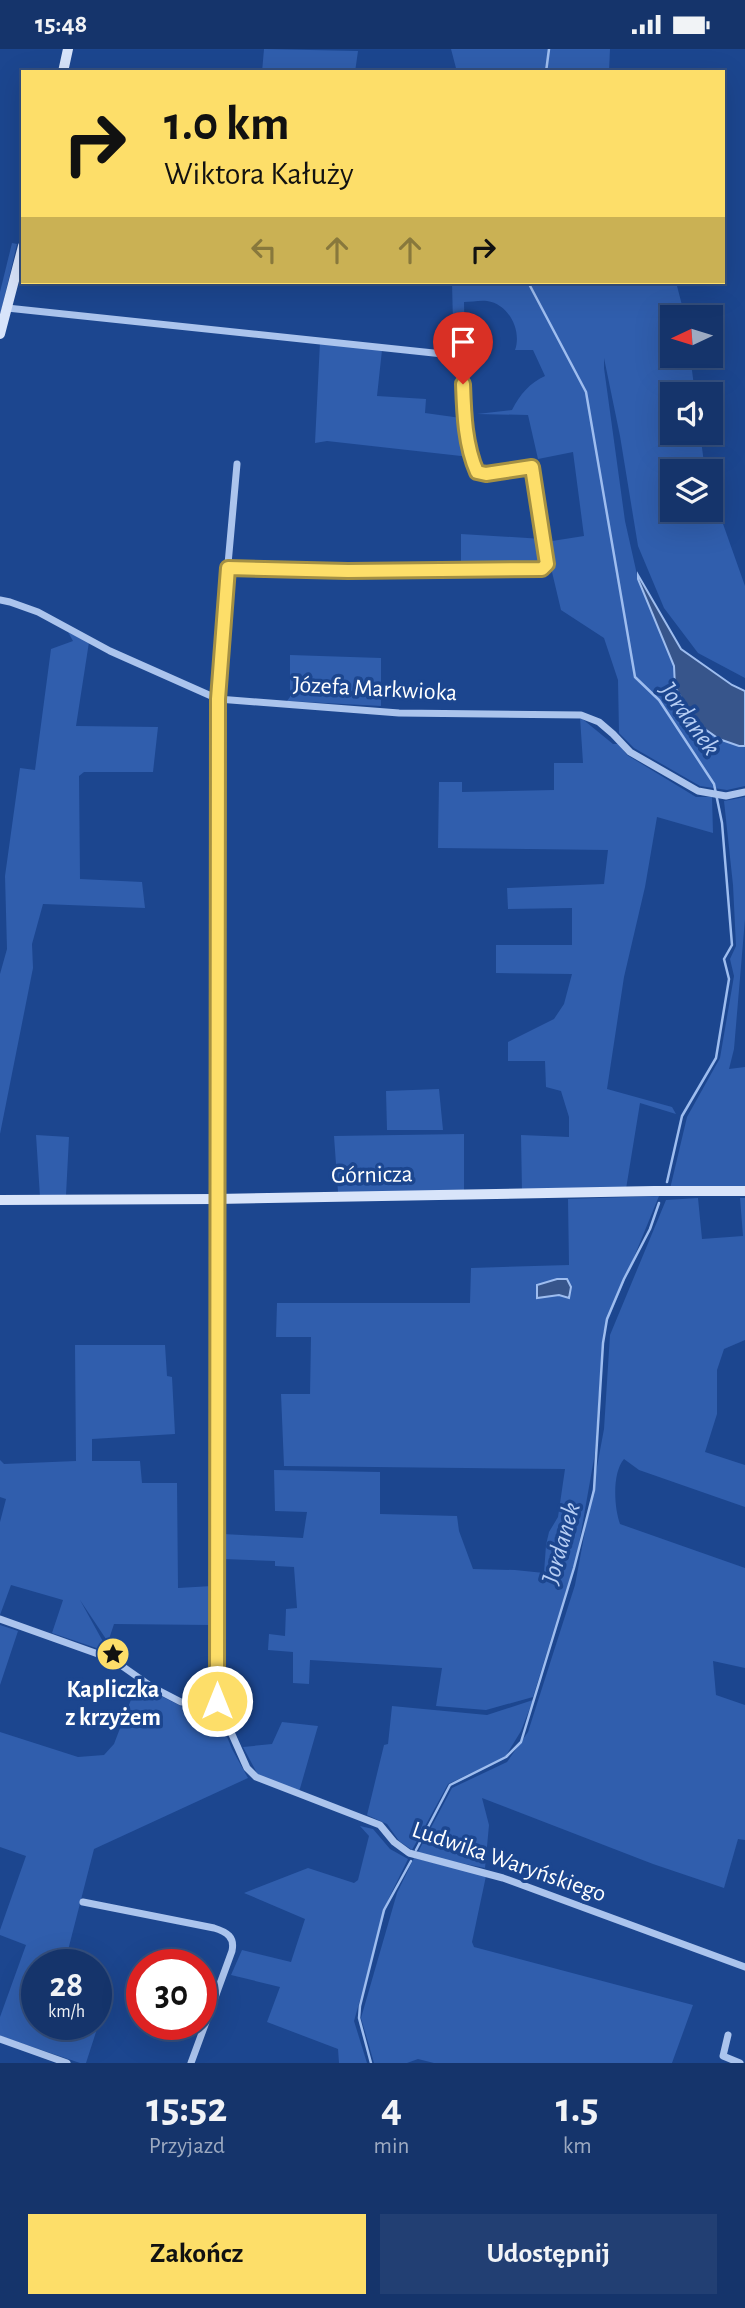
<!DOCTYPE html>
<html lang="pl">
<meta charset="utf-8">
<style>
body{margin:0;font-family:"Alegreya Sans",sans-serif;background:#223f73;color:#f1f3f6;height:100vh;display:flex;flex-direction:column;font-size:26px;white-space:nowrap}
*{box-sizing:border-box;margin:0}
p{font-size:23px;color:#9daac1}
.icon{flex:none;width:38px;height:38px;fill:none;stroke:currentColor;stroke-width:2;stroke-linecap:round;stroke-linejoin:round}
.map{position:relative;height:2014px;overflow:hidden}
.drawer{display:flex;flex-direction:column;background:#15346b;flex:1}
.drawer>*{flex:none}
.guide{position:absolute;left:21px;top:21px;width:704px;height:214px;border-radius:0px;box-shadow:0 7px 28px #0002,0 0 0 2px #344f7e;background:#fdde69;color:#111;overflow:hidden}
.needle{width:46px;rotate:266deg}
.controls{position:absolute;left:660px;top:256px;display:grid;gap:14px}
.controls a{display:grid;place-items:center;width:63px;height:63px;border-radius:0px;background:#15346b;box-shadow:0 7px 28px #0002,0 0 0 2px #344f7e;font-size:35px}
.speed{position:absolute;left:21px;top:1900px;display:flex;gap:14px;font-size:35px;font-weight:700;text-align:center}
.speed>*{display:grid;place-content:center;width:91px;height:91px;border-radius:50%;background:#15346b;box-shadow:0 7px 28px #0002,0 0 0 2px #344f7e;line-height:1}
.speed small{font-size:18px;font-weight:400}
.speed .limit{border:10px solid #d22;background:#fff;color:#111}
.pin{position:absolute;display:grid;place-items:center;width:60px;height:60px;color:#fff;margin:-72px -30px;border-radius:50% 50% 50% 0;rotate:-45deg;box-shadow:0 0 7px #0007}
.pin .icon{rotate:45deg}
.me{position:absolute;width:77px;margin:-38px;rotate:0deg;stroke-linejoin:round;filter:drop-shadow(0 0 5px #0008)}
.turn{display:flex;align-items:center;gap:24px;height:147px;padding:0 28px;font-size:32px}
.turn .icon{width:91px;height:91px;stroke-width:2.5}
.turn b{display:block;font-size:49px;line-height:60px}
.lanes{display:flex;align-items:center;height:66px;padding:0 28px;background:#0003;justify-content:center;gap:35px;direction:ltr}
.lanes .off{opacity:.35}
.eta{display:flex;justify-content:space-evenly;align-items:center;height:119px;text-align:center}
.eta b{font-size:42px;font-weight:600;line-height:49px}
.button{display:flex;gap:14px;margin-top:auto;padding:14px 28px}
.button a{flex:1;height:80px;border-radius:0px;background:#fdde69;color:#111;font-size:28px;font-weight:600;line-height:80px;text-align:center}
.button a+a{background:#223f73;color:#f1f3f6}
.status{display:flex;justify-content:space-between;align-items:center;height:49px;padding:0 35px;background:#15346b;direction:ltr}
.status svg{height:19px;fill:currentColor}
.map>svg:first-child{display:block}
.green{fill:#305ead}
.water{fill:#37558b;stroke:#9ebdef;stroke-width:2}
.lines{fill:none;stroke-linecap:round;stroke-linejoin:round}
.stream{stroke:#9ebdef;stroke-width:2.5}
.street{stroke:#abc4ed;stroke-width:7}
.secondary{stroke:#d8e4fa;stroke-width:10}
.route-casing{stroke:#a49044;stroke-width:18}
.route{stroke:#fdde69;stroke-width:12}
.labels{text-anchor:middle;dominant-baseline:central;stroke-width:7;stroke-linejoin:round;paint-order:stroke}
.street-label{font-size:24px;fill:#fff;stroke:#1c468f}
.poi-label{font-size:24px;font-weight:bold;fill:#fff;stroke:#1c468f}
.water-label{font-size:26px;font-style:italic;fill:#b7cef4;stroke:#1c468f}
</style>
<div class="status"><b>15:48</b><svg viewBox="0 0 49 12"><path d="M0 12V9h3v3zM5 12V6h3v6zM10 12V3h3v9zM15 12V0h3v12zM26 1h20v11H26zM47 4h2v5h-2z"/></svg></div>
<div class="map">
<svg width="745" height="2014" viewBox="0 0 745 2014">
<rect width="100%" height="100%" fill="#1c468f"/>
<path class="green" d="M264,0L358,2L355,23H262Z
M451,0H610L609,23H457Z
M12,194L17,195L0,267V243Z
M452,233H676L685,268H672V306H690L695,345H672V383H700L705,422H672V460H710L711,441L745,537V629L698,604L664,559L638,497L620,387L604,309V319L625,472L638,530L674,617L675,638L739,697H745V737L727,741L700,737L634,699L619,684L618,631L604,589L561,561L552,523V492L584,487L573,403L538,410L528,366L477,365L512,361C520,345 530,334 545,327L533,301H515C522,282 509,255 487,252C480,251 471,253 464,253L465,303L459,301L458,276L453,275Z
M320,293L382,301L377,347L426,350L425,364L461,369L470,408L327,392L315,394Z
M461,485L543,490L544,514L542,518L461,519Z
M68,583L89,593L76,677L158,678L153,723H84L79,727L80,830L142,833L145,859L43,855L32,895L33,919L0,1085V925L7,900L5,827L20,719L35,721L51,600L73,592Z
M290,606L381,609V657L287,652L290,648Z
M580,668L613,695H619L627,706L696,748H712L713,784L657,768L645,838L624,928L607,1040L672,1058L676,1065L640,1054L626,1140L522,1143L521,1086L569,1088V1068L561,1042L546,1038L545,1012H508V993L554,970L564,955L572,925L496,924V896H572V859L508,860L507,839L604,835L608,801L438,799L439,733H462V743L554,741V714H583Z
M745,748V870L734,1000L729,1020L745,1018V1139L670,1140L687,1068L720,1009L734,927L730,910L736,897L733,836L724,752Z
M439,1040L443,1081H387L386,1042Z
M464,1085V1143H338L334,1087Z
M36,1086L69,1088L66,1146L40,1148Z
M659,1147L603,1284L595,1404L577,1506L533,1648L486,1661L436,1657L442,1619L310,1611L309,1635L293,1634V1603L268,1601L269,1585L285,1587L286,1560L297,1559L294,1518L275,1517V1512L224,1510L223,1485L303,1489L307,1463L275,1462L274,1421L380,1423V1465L457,1467L459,1482L473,1520L515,1521L544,1524L546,1496L549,1483L558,1468L565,1420L284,1417L281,1345H310L311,1288H276L277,1254H470L471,1219L569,1216L568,1150Z
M698,1149L702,1190L743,1187L740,1149H745V1291L724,1300L717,1321V1365L705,1403L745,1416V1458L639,1421L624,1410C612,1424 614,1458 620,1475L745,1519V1619L713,1612L716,1646L745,1656V1791L738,1790L724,1839L653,1815L482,1749L489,1776L485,1819L426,1807L418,1803L452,1739L507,1713L528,1683L575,1536L604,1380L610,1286L666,1151Z
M75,1296H165L167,1327L172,1328L175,1385L92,1390V1412H140L142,1434H177L178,1539L212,1537L211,1576L114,1575L108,1593L80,1551L106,1598L105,1602L52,1584L63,1551L11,1536L0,1566V1473L6,1450L0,1448V1411L4,1415L76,1412Z
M0,1576L18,1582L0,1636Z
M137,1635L183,1658L216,1661L232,1700L248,1729L94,1800L66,1909L89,1916H37V1976H96V1953L105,1955L86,2014H80L0,1987V1968L26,1896L0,1886V1881L26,1807L0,1798V1683L78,1708L104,1706L114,1695Z
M533,1651L521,1682L505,1708L448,1735L412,1801L399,1792L387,1775L367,1766L384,1696L388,1695L392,1657L487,1666Z
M282,1673L318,1677L299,1743L258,1726L243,1698L272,1695Z
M360,1777L373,1780L390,1800L408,1810L389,1849L354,1972L367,2014H339L338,2000L267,1973L280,1938L231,1926L242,1901L291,1913L305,1870L244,1844L308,1819L354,1834L358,1831L369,1787Z
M414,1809L486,1827L472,1893L474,1898L693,1956L672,2014H434L418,2010L407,2014H374L361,1969L397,1844Z"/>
<path class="water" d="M638,526L681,600L732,636L745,642V697H739L719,690L695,673L675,638L674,617L638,530Z
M557,1230H567L571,1238L569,1249L559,1246L537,1249V1236Z"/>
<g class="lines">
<path class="stream" d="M546,23L549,0
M528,233L586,343L635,628L659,651L714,735L722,774L732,896L724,910L729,930L716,1009L682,1067L667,1133
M416,1801L450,1736L506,1708L521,1693L574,1519L594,1441L603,1294L607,1270L624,1230L650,1180L659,1154
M371,2014L359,1969L360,1957L384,1861L411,1812"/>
<path class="street" d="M7,259L462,307C464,345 462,388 477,423L486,425L532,418L547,515L542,520L348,522L227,519
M237,415L220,604L218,650L217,1652L247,1719L256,1728L380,1776L394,1793L409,1804L503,1829L745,1918
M0,551L10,553L38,563L110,602L218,650L399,664L581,666L599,673L613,685L630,703L698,742L726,747L745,743
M0,1570L112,1610L152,1638L181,1653L217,1652
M83,1853L214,1879C227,1883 235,1888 232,1902L191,2014
M728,1986L723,2007L740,2014
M0,1990L67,2014"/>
<path class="secondary" d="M63,23L68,0
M0,285L23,197
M0,1151L216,1150L654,1142H745"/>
</g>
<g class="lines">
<defs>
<path id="route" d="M217,1652L218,650L228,519L348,522L542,520L547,515L532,418L486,425L477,423C465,396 464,364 463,335"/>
</defs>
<use href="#route" class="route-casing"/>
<use href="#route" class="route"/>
</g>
<defs>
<symbol id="sight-disc" viewBox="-11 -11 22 22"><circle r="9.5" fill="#fdde69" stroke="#1c468f"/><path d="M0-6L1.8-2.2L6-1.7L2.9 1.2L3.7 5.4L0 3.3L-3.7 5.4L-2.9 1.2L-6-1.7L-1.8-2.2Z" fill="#111"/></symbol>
</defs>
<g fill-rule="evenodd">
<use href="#sight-disc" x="94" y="1586" width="38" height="38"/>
</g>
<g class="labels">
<g class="street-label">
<text transform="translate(375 640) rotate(3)">Józefa Markwioka</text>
<text transform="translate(372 1126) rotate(-1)">Górnicza</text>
<text transform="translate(509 1813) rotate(19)">Ludwika Waryńskiego</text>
</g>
<g class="poi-label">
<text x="113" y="1641">Kapliczka<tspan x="113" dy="28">z krzyżem</tspan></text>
</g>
<g class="water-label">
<text transform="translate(690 670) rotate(54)">Jordanek</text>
<text transform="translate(561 1494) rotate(-74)">Jordanek</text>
</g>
</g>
</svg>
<div class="controls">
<a><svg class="needle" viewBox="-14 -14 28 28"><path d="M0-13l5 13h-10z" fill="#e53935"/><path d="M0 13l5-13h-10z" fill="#9daac1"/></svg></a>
<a><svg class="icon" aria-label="sound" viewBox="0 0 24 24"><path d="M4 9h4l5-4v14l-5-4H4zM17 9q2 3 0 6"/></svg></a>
<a><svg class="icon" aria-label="layers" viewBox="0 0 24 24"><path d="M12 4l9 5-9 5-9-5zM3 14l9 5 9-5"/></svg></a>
</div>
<div class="speed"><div>28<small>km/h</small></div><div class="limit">30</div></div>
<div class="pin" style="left:463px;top:335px;background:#d93025"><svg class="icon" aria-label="arrive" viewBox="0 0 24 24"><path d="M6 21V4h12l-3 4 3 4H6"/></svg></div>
<svg class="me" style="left:217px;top:1652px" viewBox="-20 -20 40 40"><circle r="17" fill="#fdde69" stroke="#fff" stroke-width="3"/><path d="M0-11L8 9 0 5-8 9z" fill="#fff"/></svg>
<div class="guide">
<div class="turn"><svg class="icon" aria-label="right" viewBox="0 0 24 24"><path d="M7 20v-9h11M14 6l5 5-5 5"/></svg><div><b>1.0 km</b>Wiktora Kałuży</div></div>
<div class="lanes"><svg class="icon off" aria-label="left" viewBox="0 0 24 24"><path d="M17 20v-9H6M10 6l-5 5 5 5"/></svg><svg class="icon off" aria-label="ahead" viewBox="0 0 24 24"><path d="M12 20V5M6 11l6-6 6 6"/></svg><svg class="icon off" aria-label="ahead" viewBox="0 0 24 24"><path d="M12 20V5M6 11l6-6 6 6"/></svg><svg class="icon" aria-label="right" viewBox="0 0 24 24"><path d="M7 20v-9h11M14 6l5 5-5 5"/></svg></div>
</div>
</div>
<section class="drawer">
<div class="eta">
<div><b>15:52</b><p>Przyjazd</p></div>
<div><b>4</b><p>min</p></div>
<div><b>1.5</b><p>km</p></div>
</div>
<div class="button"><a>Zakończ</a><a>Udostępnij</a></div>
</section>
